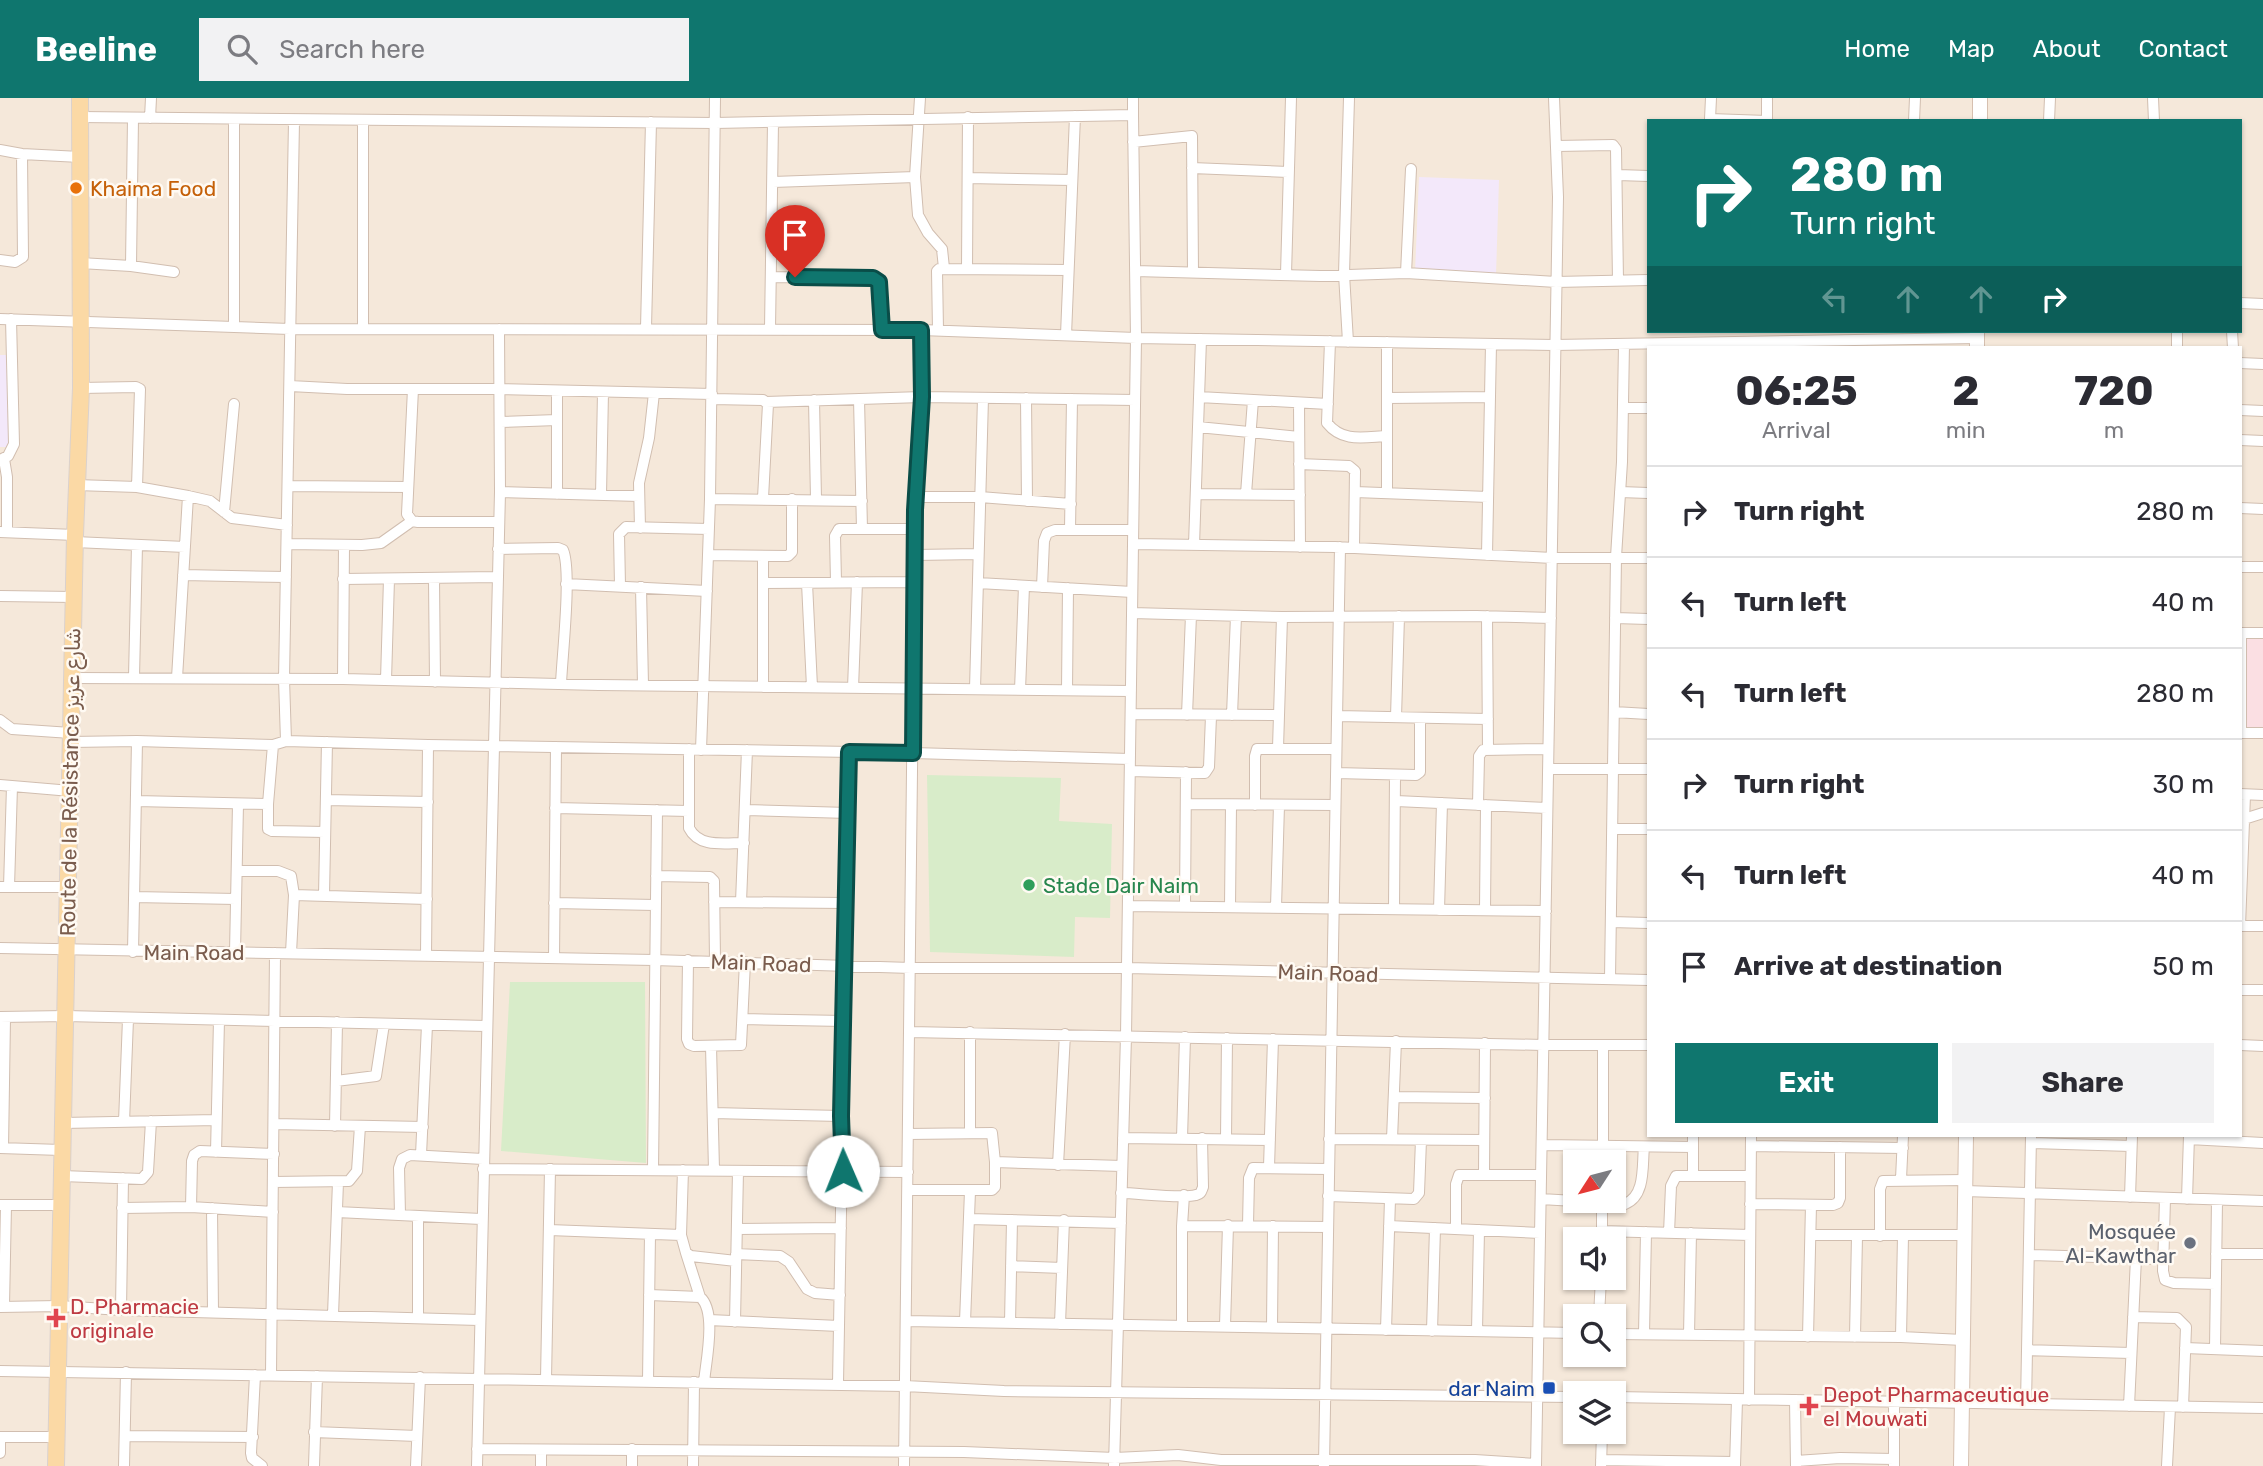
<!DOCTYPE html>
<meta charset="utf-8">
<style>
body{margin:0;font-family:Rubik,Cairo,sans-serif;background:#f2f2f3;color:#2b2b33;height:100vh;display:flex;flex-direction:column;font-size:26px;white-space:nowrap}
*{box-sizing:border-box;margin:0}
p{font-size:23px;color:#7c7c81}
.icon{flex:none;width:38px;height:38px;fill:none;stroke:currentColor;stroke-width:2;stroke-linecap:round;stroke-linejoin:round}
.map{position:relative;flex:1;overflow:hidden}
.drawer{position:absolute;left:1647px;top:248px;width:595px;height:791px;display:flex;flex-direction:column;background:#fff;border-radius:0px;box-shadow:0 2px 5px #0004}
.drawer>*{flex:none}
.guide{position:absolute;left:1647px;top:21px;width:595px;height:214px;border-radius:0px;box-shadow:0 2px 5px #0004;background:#0f766e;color:#fff;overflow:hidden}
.needle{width:46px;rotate:234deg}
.fabs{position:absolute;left:1563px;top:1052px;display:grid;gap:14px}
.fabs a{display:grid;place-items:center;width:63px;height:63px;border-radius:0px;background:#fff;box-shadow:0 2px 5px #0004;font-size:35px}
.pin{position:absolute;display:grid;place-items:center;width:60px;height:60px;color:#fff;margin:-72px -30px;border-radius:50% 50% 50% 0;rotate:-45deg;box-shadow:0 0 7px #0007}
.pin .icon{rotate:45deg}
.me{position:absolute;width:77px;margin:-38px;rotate:359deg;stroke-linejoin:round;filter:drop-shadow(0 0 5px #0008)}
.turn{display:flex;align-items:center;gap:24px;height:147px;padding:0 28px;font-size:32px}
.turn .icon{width:91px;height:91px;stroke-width:2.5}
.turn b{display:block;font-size:49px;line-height:60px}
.lanes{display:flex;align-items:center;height:66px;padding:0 28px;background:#0003;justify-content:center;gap:35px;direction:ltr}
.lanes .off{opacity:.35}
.eta{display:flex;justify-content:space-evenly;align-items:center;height:119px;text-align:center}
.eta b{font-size:42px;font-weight:700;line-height:49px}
.button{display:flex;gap:14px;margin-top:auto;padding:14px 28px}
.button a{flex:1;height:80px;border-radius:0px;background:#0f766e;color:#fff;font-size:28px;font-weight:700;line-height:80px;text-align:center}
.button a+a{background:#f2f2f3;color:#2b2b33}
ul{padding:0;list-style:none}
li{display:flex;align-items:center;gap:21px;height:91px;padding:0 28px;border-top:2px solid #e1e1e2}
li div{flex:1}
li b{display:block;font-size:26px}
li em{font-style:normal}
header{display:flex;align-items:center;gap:42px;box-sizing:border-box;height:98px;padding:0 35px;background:#0f766e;color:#fff}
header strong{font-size:33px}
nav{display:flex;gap:38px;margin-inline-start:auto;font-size:24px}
.search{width:490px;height:63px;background:#f2f2f3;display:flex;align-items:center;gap:18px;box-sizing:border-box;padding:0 24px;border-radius:0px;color:#7c7c81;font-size:26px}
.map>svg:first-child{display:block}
.residential{fill:#f5e8da;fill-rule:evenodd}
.education{fill:#f3e8fa}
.medical{fill:#fbdfe3}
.green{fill:#d8ecc9}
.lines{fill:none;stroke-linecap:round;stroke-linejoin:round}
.street-casing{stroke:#d1beb0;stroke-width:12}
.secondary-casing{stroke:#d6c0b0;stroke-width:16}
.primary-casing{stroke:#dad1cd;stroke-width:18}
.street{stroke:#fff;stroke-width:10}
.secondary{stroke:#fff;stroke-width:14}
.primary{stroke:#fbd9a5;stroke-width:16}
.route-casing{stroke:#0a4d48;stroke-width:18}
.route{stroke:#0f766e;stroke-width:12}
.food-dot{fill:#e8710a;stroke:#fffaf3;stroke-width:2.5}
.leisure-dot{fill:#2e9e5b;stroke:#fffaf3;stroke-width:2.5}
.worship-dot{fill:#6b7280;stroke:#fffaf3;stroke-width:2.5}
.health-dot{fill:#e0444e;stroke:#fffaf3;stroke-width:2.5}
.transit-dot{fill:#1a4fb4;stroke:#fffaf3;stroke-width:2.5}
.labels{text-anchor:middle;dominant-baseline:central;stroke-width:5;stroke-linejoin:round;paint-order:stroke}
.food-label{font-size:21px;fill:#c56008;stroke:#fffaf3;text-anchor:start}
.street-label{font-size:21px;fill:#7a5c4d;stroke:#fffaf3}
.leisure-label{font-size:21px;fill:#27864d;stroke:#fffaf3;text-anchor:start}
.worship-label{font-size:21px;fill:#5b616d;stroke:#fffaf3;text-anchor:end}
.health-label{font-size:21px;fill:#be3a42;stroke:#fffaf3;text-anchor:start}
.transit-label{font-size:21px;fill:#164399;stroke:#fffaf3;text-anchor:end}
</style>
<header>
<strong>Beeline</strong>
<div class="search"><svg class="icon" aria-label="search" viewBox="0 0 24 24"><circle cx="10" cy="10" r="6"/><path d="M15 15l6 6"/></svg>Search here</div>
<nav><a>Home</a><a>Map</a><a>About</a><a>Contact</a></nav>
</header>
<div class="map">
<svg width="2263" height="1368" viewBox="0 0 2263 1368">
<rect width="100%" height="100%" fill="#fdf6ec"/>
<path class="residential" d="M0,0H2263V1368H0ZM1648,23H2240V233H1648ZM1648,250H2240V1038H1648ZM1575,1064H1614V1102H1575ZM1575,1141H1614V1180H1575ZM1575,1218H1614V1256H1575ZM1575,1295H1614V1334H1575Z"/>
<path class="education" d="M1419,79L1499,82L1496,177L1415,174Z
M0,257H7L9,349H0Z"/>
<path class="medical" d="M2246,537H2263V632L2245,631Z"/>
<path class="green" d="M927,677L1061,680L1059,723L1112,726L1110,820L1075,819L1074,859L930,854Z
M510,884H645L646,1065L501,1053Z"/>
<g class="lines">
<defs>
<path id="street" d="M920,0L915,79L918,117L928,135L942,151L944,170
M1711,0L1710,21L1767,23
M1767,0V23
M2153,0L2154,23
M79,19L715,25L1133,17V0
M150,20L151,0
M363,23V231
M1914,23L1915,0
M2049,23L2050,0
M1133,44L1192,38L1193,175
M1556,48L1613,47L1616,51L1618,183
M0,52L22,56L80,59
M1192,70L1288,74
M1618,77L1648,78
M968,80L1072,82
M773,84L915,79
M0,162L15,164L23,159L22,56
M80,165L131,168L174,174
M131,168L133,20
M967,171L968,19
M1135,173L1320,178L1406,175L1556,184L1648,182
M1406,175L1411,71
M1286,176L1291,0
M771,179L873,180L879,184L882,232
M2240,205L2263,206
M0,221L290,231L921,232
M234,229V21
M646,230L651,24
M499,231L500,394L639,398
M770,231L773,24
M938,232L937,173L939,171L1068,172
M2232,233L2233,250
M1066,237L1075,18
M1330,243L1327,325C1343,345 1364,339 1387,338
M1348,244L1344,176L1349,0
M1387,244V395
M2177,250V233
M2240,265L2263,266
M290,288L347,291H500L712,296
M81,290L136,289L140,291L137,389
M413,291L407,416L412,423L418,424H499
M557,293V396
M1199,299L1328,306
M1026,300L1027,403
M1387,300L1490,299
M712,301L763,302L768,306L763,400
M859,301L862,431
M814,302L816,401
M766,304L922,299L1135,302
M1299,305L1300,449
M1623,310H1648
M2240,312L2263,313
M500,324L557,322
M1198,329L1299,339
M2240,342L2263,343
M4,361L7,379V434
M0,362L8,358L14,346L11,221
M1299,366L1349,368L1355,373L1354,450
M76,387L137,389L188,398L210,403L232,420L287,427
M288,388L408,389
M1355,394L1488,399
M1620,394L1648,395
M1196,396L1300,397
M1246,396L1253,302
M601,397L603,294
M916,399H980L1071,406
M710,401L862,403
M2240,410L2263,411
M224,414L234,306
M640,430L639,385L649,340L654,295
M1070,432L1072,301
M0,434L75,437
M75,444L185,449
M287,446L362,447L381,445L412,423
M1133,446L1335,449L1552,460H1648
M1194,447L1201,241
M498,451L558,450L563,452C572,473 562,559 561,586
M708,457L788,458L792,454V401
M915,457L978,456
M1487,457L1491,246
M763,459V589
M2240,469H2263
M183,477L286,479
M343,481L498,479
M434,481L435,584
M836,484L835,438L839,431H915
M763,485L915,484
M807,485L812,589
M978,485L1132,494
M566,486L707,493
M620,488L619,436L626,429L709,431
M641,489L643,587
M1042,489L1044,443L1047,435L1055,432H1133
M0,498L74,499
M1132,515L1282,519L1476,518L1551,520
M1487,518L1488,652
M1615,520L1648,521
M2240,535H2263
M2241,535V635
M134,579L137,447
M72,580L343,581L599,587L1131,593
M177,580L188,398
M343,581L344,447
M386,582L389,481
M853,590L857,484
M975,591L983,300
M1020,592L1024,488
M1067,592L1068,490
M1614,614L1648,616
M1131,616L1277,617
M1187,617L1191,517
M1232,617L1236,518
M1337,618L1488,621
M1396,619L1399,518
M0,622L12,631L71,635
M2240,635H2263
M286,643L284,581L294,23
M71,644L137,643L273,647L286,643L428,647L913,655L1130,661
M273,647L268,706V731L272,733L325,734
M1278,650L1282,519
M689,651V730C699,750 724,745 744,745
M701,652L710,401L715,0
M1548,671H1648
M1130,673L1205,675L1209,669L1211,618
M1336,675L1416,677L1420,674V620
M0,687L71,693
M2240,696L2263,697
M326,702L428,704
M136,703L268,706
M1396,703L1547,710
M1186,706L1335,707
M1255,707V658L1257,651H1336
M1478,707L1479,658L1483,652L1548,651
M555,710L689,713
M746,712L848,715
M2244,721L2263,715
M1612,731H1648
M237,773H278L291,778L294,797L291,855
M656,778L710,779L714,783L715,863
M0,789H69
M9,789L12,688
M294,797L427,801
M324,798L327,644
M134,799L236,801
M714,804L846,805
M741,804L747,652
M554,805L655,807
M1128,808L1546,813
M1185,808L1186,674
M1230,809L1231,707
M1276,809L1279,707
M1394,811L1395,677
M1439,812L1442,705
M1485,812L1486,707
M1611,824L1648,825
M2240,828L2245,697
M2240,828H2263
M0,850L654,862L911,870H1127L1648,882
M133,854L137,643
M235,854L238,706
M426,858L428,647
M554,860L556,649
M688,862L687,941L689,946L694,948L741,947L745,864
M1610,881L1616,459L1622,364L1624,246
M2240,892H2263
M0,919L66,918L486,928
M743,921L844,923
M910,934L1543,947H1648
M2240,947L2263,948
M711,948L714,1072
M336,983L376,978L384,926
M1394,999L1485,1000
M713,1015L841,1018
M124,1024L128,921
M63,1025L216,1022
M274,1026L423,1029
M335,1028L337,924
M970,1034V934
M908,1036L992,1035L995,1064
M1123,1040L1270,1042
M1182,1040L1185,939
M1226,1041L1227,940
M1329,1041L1484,1042
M1392,1041L1396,943
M2189,1041L2263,1045
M2031,1045L2131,1048
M1542,1047L1693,1049
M1603,1048V947
M1751,1048L1903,1050
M0,1050L61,1052
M3,1050L5,920
M216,1054L219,922
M421,1057L427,927
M1058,1067L1065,936
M1269,1069L1273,941
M483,1071L908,1074
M653,1072L657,712
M683,1072L681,1137L686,1155L691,1158L736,1163
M1484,1075L1485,945
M62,1078L142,1081L148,1074L151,1023
M1693,1078V1038
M1901,1081L1903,1038
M273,1084L349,1083L357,1073L360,1028
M908,1092H992L995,1089V1064L1122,1068
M1965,1093L2263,1103
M1121,1095C1137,1095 1183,1101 1196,1097C1201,1096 1201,1094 1203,1089L1202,1040
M1328,1098L1414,1101L1419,1095L1421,1042
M2130,1099L2132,1038
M2165,1100L2163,1173L2165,1182L2174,1185L2216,1186
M1541,1101L1625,1106C1646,1098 1642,1067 1644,1049
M2187,1101L2189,1038
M1750,1106L1833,1107L1838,1105L1840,1100V1049
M0,1107H60
M191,1109L192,1063L194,1057L200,1053L274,1056
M122,1110L191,1109L273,1114
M212,1110L213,1214
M337,1114L481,1121
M400,1117L399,1070L402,1061L410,1057L483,1061
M418,1118V1220
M969,1121L1121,1125
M1248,1127L1249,1080L1253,1070L1328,1071
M1182,1128L1328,1129
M1389,1128L1540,1135
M737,1131L841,1130
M1456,1131V1086L1459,1077H1541
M549,1132L681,1137
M1602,1133L1750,1137
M1669,1135L1671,1088L1676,1078H1750
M1811,1137H1964
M1880,1138V1091L1883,1083L1965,1082
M1602,1141V1104
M686,1155L700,1199
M736,1156L780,1158L789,1164L807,1191L815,1195L840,1197
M2216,1156H2263
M2029,1157L2163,1161
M1011,1168L1062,1170
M649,1197L700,1199C717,1213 706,1263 704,1284
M4,1208L6,1107
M0,1209L59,1208L121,1212L479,1222
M121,1212L123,1080
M333,1217L338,1084
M1599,1218L1601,1180
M2133,1219L2177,1220L2186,1229L2183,1309
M709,1222L839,1228
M906,1223L1575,1235
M735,1224L738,1073
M965,1224L970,1093
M1010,1225L1012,1122
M1060,1226L1064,1122
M1182,1227V1128L1184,1097
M1225,1228L1228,1127
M1272,1229L1273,1128
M1386,1232L1390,1101
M1432,1233L1435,1130
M1477,1233L1479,1132
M1614,1236L1901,1239L1963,1242
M1644,1236L1646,1134
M1689,1237L1691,1135
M1808,1239L1811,1107
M1855,1239L1857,1138
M1901,1239L1903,1138
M2185,1250L2263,1253
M2215,1251L2217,1102
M2027,1252L2131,1255
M0,1273L905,1288L1004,1293L1575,1299
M255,1277L251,1355L252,1360L262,1368
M271,1277L275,855
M546,1281L550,1071
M648,1283L650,1136
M838,1286L849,654
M1614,1299L2263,1310
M1749,1302L1751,1038
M1795,1302L1796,1368
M2026,1306L2031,1038
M2129,1308L2136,1160
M314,1334L417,1338
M125,1338L253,1339
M0,1339H57
M477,1351L964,1354L1115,1360L1178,1357L1221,1362H1475L1536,1366
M541,1353V1368
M0,1355V1339
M1601,1362L1734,1364
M1796,1363L1840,1360L1894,1361
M1324,1367L1340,449
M124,1368L126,1274
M314,1368L317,1278
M416,1368L420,1279
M477,1368L500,394
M632,1368V1351
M693,1368L694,1284
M904,1368L915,412L922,299L921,232L1136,240L1554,247L1977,240
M1114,1368L1126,938L1133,446L1136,240L1133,17
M1536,1368L1558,99L1554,0
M1601,1368L1602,1334
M1735,1368L1737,1302
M1894,1368V1304
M2167,1368L2170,1309"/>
<path id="secondary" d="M1980,23V0
M1977,250V233
M1961,1368L1966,1038"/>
<path id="primary" d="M56,1368L75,437L81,290L80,0"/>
</defs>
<use href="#street" class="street-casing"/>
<use href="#secondary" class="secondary-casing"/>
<use href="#primary" class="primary-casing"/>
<use href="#street" class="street"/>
<use href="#secondary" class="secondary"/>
<use href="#primary" class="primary"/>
</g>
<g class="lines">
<defs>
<path id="route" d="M795,179L873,180L879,184L882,232H921L922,299L915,412L913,655L849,654L841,1018L843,1073"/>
</defs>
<use href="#route" class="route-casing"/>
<use href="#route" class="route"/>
</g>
<circle class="food-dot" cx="76" cy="90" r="7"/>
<circle class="leisure-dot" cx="1029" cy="787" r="7"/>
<circle class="worship-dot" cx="2190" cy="1145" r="7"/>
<g class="health-dot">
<path d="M52.5 1209.5h7v7h7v7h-7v7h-7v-7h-7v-7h7z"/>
<path d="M1805.5 1297.5h7v7h7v7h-7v7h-7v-7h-7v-7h7z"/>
</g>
<rect class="transit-dot" x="1542" y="1283" width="14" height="14" rx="3.5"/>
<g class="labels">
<g class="food-label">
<text x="90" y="90">Khaima Food</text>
</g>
<g class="street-label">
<text transform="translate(70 684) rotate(-89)">Route de la Résistance شارع عزيز</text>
<text x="194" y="854">Main Road</text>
<text transform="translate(761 865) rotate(2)">Main Road</text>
<text transform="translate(1328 875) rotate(2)">Main Road</text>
</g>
<g class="leisure-label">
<text x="1043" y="787">Stade Dair Naim</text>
</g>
<g class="worship-label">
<text x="2176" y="1133">Mosquée<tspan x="2176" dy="24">Al-Kawthar</tspan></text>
</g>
<g class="health-label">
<text x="70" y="1208">D. Pharmacie<tspan x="70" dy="24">originale</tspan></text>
<text x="1823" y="1296">Depot Pharmaceutique<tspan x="1823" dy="24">el Mouwati</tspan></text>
</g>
<g class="transit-label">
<text x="1535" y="1290">dar Naim</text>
</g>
</g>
</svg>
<div class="fabs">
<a><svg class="needle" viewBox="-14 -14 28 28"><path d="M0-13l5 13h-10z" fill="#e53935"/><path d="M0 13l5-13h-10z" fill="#7c7c81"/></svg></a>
<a><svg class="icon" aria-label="sound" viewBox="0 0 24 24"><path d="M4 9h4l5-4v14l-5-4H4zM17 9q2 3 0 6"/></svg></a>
<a><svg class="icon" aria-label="search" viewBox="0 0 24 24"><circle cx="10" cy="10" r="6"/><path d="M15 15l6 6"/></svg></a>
<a><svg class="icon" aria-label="layers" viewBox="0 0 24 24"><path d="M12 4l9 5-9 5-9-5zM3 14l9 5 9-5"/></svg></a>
</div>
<div class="pin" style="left:795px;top:179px;background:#d93025"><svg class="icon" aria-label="arrive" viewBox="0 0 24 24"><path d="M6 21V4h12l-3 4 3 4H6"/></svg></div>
<svg class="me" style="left:843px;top:1073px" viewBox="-20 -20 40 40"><circle r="19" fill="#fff"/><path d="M0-13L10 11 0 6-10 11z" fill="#0f766e"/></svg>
<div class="guide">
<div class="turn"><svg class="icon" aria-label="right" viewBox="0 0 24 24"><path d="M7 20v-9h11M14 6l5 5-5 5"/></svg><div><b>280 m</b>Turn right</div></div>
<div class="lanes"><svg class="icon off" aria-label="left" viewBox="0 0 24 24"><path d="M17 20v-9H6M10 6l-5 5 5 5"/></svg><svg class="icon off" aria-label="ahead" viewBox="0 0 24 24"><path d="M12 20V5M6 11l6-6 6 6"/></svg><svg class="icon off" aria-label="ahead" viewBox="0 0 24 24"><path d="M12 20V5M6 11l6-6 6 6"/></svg><svg class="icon" aria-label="right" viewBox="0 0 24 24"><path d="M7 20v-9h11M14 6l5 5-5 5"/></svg></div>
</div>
<section class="drawer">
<div class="eta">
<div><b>06:25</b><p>Arrival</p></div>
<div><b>2</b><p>min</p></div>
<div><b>720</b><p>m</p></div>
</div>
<ul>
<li><svg class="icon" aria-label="right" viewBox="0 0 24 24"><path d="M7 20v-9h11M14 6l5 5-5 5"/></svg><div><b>Turn right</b></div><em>280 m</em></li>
<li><svg class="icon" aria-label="left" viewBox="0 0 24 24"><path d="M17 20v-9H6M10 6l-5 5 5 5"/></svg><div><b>Turn left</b></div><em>40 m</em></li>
<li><svg class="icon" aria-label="left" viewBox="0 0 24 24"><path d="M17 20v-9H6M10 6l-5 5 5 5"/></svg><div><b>Turn left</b></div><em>280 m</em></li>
<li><svg class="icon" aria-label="right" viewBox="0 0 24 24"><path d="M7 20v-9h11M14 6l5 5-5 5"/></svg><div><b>Turn right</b></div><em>30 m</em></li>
<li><svg class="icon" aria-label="left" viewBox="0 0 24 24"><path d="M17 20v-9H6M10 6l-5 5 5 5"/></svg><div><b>Turn left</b></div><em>40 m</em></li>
<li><svg class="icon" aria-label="arrive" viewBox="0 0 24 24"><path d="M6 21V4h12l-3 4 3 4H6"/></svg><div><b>Arrive at destination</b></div><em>50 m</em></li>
</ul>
<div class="button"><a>Exit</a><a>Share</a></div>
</section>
</div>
